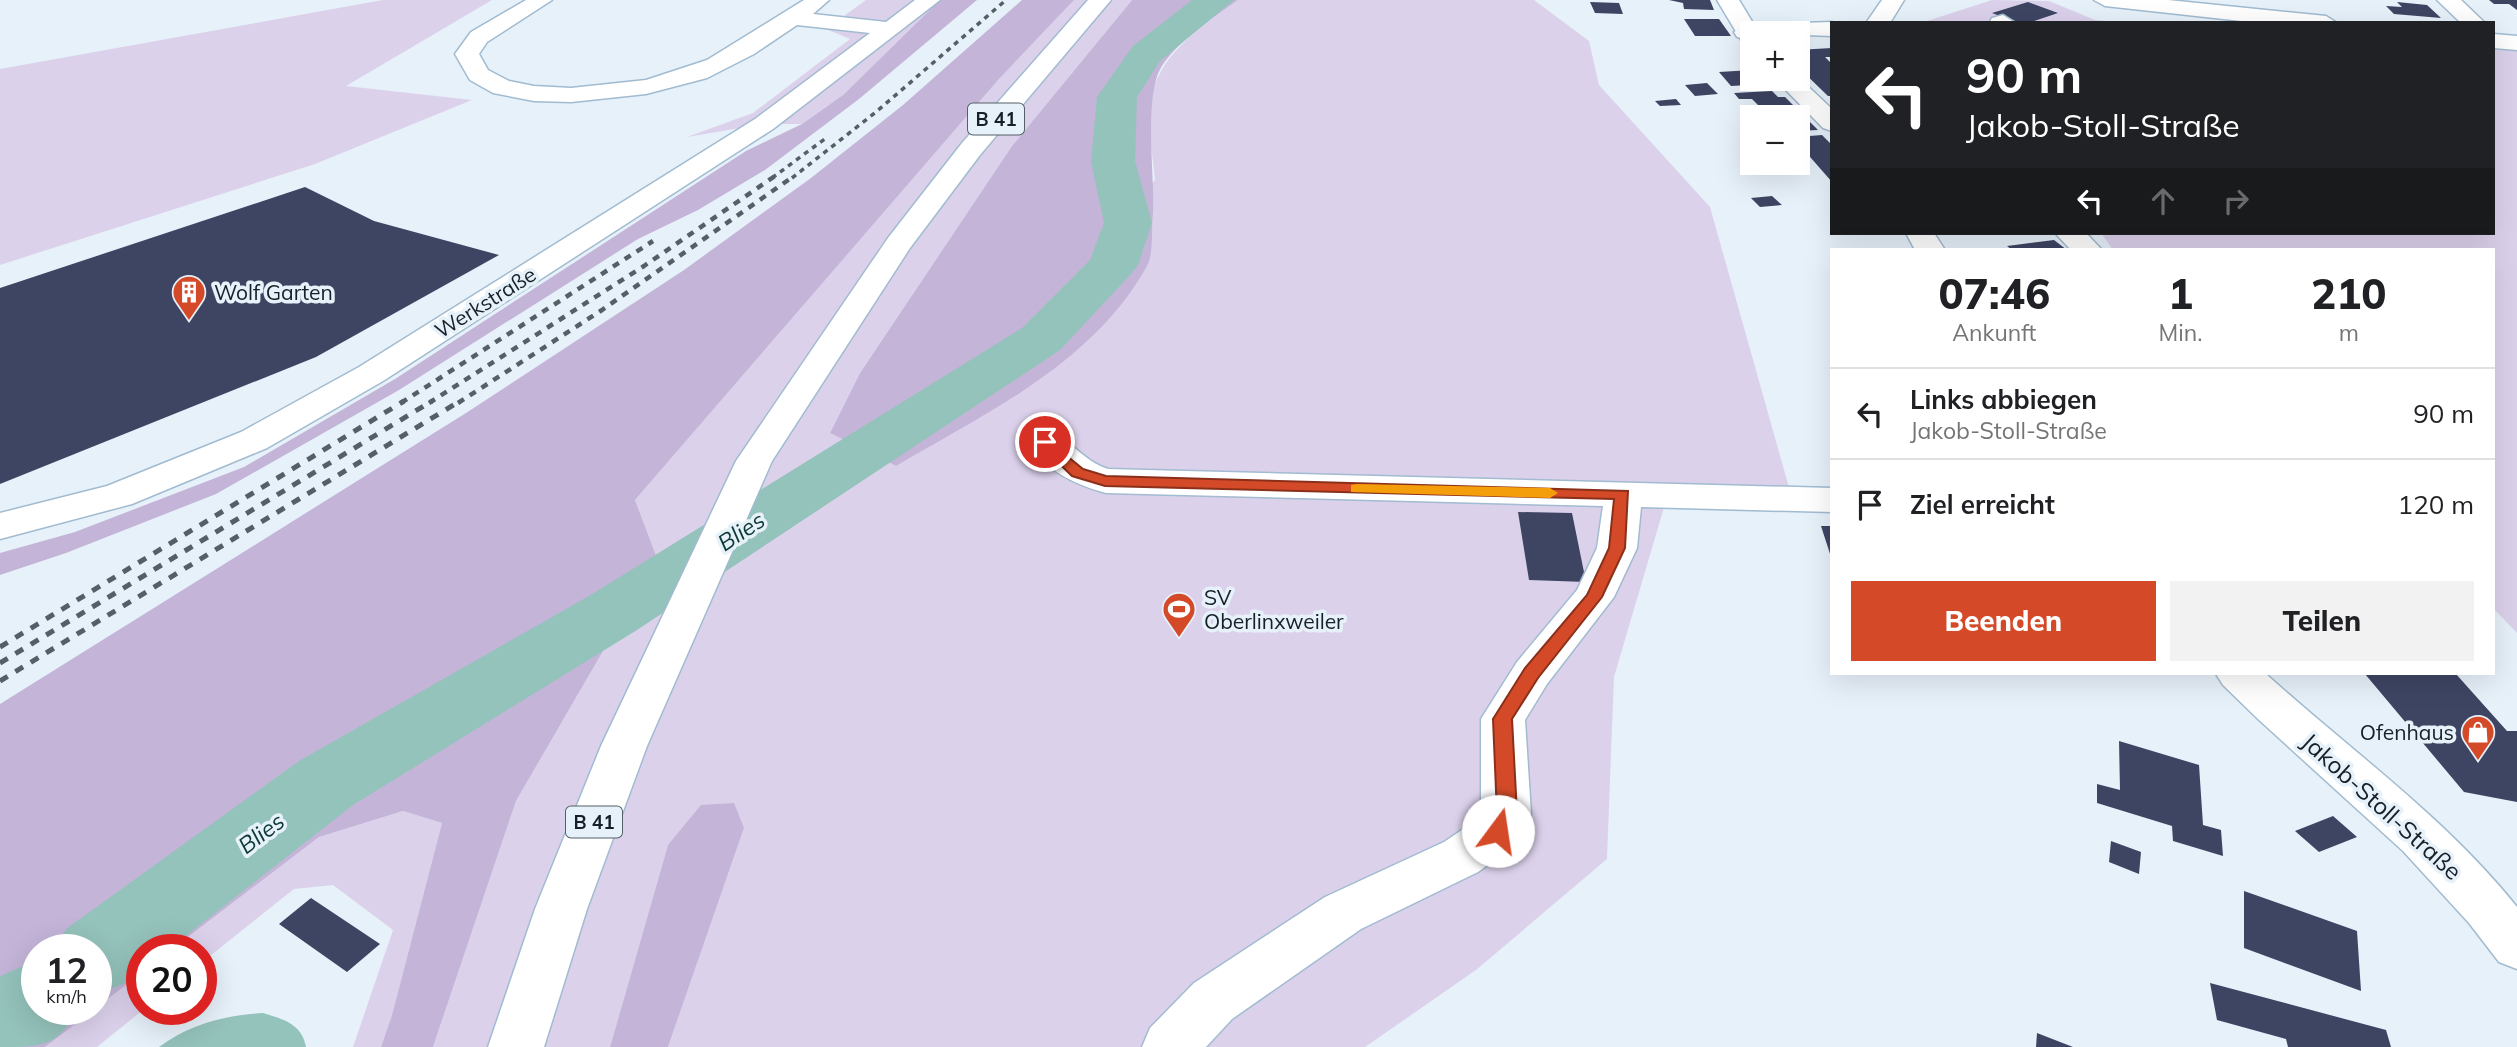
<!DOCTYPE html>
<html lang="de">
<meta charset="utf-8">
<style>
body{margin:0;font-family:Mulish,sans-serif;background:#f2f2f2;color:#202124;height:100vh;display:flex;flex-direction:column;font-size:26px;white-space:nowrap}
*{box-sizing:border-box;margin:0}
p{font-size:23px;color:#757577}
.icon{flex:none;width:38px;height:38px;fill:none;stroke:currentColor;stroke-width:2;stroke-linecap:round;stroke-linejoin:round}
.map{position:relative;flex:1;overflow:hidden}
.sheet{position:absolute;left:1830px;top:248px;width:665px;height:427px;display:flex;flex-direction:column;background:#fff;border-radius:0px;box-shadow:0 7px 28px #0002}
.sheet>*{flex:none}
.banner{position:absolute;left:1830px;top:21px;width:665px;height:214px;border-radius:0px;box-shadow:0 7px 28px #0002;background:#202124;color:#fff;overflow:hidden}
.tools{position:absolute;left:1740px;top:21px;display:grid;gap:14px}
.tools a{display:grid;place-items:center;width:70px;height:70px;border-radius:0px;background:#fff;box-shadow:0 7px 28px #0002;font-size:35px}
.speed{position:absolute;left:21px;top:934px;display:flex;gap:14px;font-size:35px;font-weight:700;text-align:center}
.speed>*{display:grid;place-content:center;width:91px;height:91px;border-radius:50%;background:#fff;box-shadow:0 7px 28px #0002;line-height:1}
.speed small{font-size:18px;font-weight:400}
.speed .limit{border:10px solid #d22;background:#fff;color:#111}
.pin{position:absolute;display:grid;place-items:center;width:60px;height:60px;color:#fff;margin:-30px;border:4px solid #fff;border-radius:50%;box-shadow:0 2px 7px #0007}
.me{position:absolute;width:77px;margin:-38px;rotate:14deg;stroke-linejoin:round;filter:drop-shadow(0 0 5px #0008)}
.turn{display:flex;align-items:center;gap:24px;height:147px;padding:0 21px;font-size:32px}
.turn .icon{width:91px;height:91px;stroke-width:2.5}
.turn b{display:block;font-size:49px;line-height:60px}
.lanes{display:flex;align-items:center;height:66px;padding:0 21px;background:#0003;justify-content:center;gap:35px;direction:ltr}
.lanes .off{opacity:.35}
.eta{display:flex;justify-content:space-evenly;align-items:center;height:119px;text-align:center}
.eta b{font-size:42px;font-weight:800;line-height:49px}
.cta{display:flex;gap:14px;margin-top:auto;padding:14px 21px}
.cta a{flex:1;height:80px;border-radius:0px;background:#d44a28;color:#fff;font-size:28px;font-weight:800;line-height:80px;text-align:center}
.cta a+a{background:#f2f2f2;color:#202124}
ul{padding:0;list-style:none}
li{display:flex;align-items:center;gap:21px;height:91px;padding:0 21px;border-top:2px solid #e0e0e0}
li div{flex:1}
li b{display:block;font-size:26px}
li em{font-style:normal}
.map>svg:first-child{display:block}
.green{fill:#dcd1eb}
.forest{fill:#c3b4d8}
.water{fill:#94c3bb}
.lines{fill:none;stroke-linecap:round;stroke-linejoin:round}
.river{fill:#94c3bb;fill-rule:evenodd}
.building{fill:#3e4563}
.minor-casing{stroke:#a1bbd0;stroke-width:3}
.major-casing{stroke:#a1bbd0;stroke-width:3}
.highway-casing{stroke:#a1bbd0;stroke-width:3}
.minor{fill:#fff;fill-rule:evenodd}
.major{fill:#fff;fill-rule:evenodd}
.highway{fill:#fff;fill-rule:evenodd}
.rail-far2{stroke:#555f67;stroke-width:3.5;stroke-dasharray:5 5;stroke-linecap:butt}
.rail-far1{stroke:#555f67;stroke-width:4.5;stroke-dasharray:7 7;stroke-linecap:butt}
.rail{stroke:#555f67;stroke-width:5;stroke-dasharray:9 9;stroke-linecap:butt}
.route{fill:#d44a28;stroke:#8a301a;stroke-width:2}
.slow{fill:#f59e0b}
.labels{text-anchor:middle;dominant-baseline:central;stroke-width:7;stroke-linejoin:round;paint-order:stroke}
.shield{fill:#e7f1fa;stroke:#555f67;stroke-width:2}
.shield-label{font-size:19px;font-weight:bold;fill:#172028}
.poi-label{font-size:21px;fill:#172028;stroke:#e7f1fa;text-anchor:start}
.street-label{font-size:21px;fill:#172028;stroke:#e7f1fa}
.water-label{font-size:23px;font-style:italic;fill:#0b3933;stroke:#e7f1fa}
.near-street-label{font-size:24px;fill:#172028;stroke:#e7f1fa}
</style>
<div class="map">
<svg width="2517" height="1047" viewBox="0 0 2517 1047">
<rect width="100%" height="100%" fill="#e7f1fa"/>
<path class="green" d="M383,0H492L346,86L472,100L315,164L0,265V69Z
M866,0H940L843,95L802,124H764L687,137L753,113L850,39L826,29Z
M1074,0H1132L1012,146L860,373L830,433L896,466L1155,180C1153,156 1147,128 1150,104C1156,56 1201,26 1238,0H1534L1589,41L1599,85L1710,207L1790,491L1670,487L1614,677L1607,859L1476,970L1365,1047H668L744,828L668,845L610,1047H433L516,801L657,558L635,500L999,79Z
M1992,0L2049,1L2095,20L2127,23H1921Z
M2494,47L2517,50V633L2494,609V250H2113L2101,233H2494Z
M403,811L442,823L392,1015L381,1047H353L393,930L333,885L294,889L201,963V950H171L319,837Z
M142,973L143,1010L97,1047H45Z"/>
<path class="forest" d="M940,0H977L859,99L765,170L698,210L638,239L399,390L216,494L66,553L0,575V553L75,532L244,467L395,379L746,151L802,124L843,95Z
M1022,0H1074L999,79L635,500L657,558L516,801L433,1047H381L392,1015L442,823L403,811L319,837L171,950H142V973L96,1008V950H37V1010H94L45,1047H0V704L466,413L684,270L811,178L903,105Z
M1132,0H1238C1214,17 1178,41 1162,66C1143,95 1155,176 1153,213C1151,228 1154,253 1147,266C1093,363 988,412 896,466L830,433L860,373L1012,146Z
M734,803L744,828L668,1047H610L668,845L701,805Z"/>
<path class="water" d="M263,1013C283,1019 302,1024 306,1047H159C190,1024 226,1015 263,1013Z"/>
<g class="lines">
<path class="river" d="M1192,0H1234L1160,61L1137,97L1135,161L1152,223L1138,265L1130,275L1060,350L637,630L353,805L168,950H142V971L126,983L96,994V950H56L66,929L299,761L589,596L1022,328L1090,260L1104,223L1091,161L1097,97L1133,46Z
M37,960V1010H77C58,1047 41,1047 0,1047V976Z"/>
</g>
<path class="building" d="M1669,0H1710L1714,10L1684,9L1683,3Z
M2489,0H2517V10L2509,4H2494Z
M1590,2L1619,3L1623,14L1595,13Z
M2028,2L2058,13L2028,23H2018L1992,13Z
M2397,2L2427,5L2441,18L2394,14L2386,6L2402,7Z
M1684,19H1719L1731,36H1695Z
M1832,48V57H1825L1832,64V96H1828L1797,66V50Z
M1752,70V79H1761L1766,84L1731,86L1719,72Z
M1707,83L1718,94L1695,96L1685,85Z
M1772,91L1778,97H1785L1818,130L1797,131V117H1770L1752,99H1739L1734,93Z
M1676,99L1681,105L1660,106L1655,101Z
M1822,135L1832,145V182L1797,142V137Z
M305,187L374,221L499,255L316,357L0,484V288Z
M1772,196L1782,205L1760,207L1751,198Z
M2054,240L2067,250H2012L2007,246Z
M1518,512L1572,513L1586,582L1529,580Z
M1821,526H1832V560Z
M2365,674H2456L2507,731H2517V802L2464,792Z
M2119,741L2199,765L2203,825L2221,830L2223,856L2173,841L2172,826L2097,803V784L2120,790Z
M2333,816L2357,837L2319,852L2295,831Z
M2111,841L2141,852L2139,874L2109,862Z
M2244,891L2357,931L2361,991L2244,948Z
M311,898L380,944L347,972L279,924Z
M2210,983L2386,1030L2391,1047H2288L2286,1039L2217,1020Z
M2037,1033L2073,1047H2036Z"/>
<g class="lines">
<defs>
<path id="minor" d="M526,0H552L487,42L479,54L488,70L509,81L534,86L571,88L646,80L707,60L804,0H829L813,14L886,22L915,0H940L773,129L383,381L267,448L132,504L0,539V513L107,486L241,432L359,367L755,119L870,33L797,25L754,54L707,78L646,94L571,102L534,101L493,93L470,80L455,54L471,32Z
M1882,0H1904L1890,23H1866Z
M2094,0H2168L2326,16L2337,23H2260L2105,6Z
M2437,0H2461L2485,23H2461Z
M2003,15L2014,22L1989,23L1992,18Z
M1832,22V36L1752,33V39L1737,37L1734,32L1745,25Z
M2494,34L2517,36V50L2494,48Z
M2055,233H2086L2102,250H2071Z
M1045,431C1070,437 1082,461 1108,469L1832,488V512L1641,507L1637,548L1614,597L1547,684L1525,720L1531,814L1515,845L1478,872L1361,929L1232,1019L1206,1047H1142L1150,1028L1194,983L1325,897L1444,842L1481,817V719L1517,662L1577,590L1597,548L1603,506L1106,493C1073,484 1047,471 1027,442L1032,434Z"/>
<path id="major" d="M1717,0H1739L1759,33H1752V47L1744,45Z
M1797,76L1832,109V131L1823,128L1775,79H1797Z
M1906,233H1934L1945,250H1915Z
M2216,674H2266C2350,750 2445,817 2517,907V969L2499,962L2469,923L2403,851L2258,719L2223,685Z"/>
<path id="highway" d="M1088,0H1111L980,155L910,248L772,461L647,746L587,909L544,1047H488L535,909L601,746L736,461L888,238L962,143Z"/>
</defs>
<use href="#minor" class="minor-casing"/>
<use href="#major" class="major-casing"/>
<use href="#highway" class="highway-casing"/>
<use href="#minor" class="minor"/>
<use href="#major" class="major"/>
<use href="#highway" class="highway"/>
<path class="rail-far2" d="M772,178L826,138
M792,178L876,112L1006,0"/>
<path class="rail-far1" d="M401,403L653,241
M429,403L644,266L775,176
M458,403L602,310L794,176"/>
<path class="rail" d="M0,647L404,401
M0,663L432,401
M0,681L460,401"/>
</g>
<path class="route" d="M1045,438L1083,469L1106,476L1628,491L1625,548L1602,597L1538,678L1512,719L1517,814L1505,837H1491L1488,831L1497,814L1493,719L1525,668L1587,595L1609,548L1614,499L1105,486L1072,476L1040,445V439Z"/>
<path class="slow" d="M1357,484L1550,488L1558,493L1550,498L1351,492V485Z"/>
<defs>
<symbol id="building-pin" viewBox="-11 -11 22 30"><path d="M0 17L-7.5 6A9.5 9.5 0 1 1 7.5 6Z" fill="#d44a28" stroke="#e7f1fa"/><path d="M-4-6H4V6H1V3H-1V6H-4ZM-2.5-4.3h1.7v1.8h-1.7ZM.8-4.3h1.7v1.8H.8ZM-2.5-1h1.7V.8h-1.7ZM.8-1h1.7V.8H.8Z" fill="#fff"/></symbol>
<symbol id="stadium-pin" viewBox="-11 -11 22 30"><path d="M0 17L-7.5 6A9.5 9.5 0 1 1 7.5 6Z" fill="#d44a28" stroke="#e7f1fa"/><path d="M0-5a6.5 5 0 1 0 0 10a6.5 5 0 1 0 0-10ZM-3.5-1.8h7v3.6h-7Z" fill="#fff"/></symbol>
<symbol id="shop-pin" viewBox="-11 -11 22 30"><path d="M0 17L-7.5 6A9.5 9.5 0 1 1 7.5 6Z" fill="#d44a28" stroke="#e7f1fa"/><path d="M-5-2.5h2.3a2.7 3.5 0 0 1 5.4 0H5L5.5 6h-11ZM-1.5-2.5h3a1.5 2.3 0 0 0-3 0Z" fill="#fff"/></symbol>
</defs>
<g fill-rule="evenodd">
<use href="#building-pin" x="170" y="273" width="38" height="52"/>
<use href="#stadium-pin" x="1160" y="590" width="38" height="52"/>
<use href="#shop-pin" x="2459" y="713" width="38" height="52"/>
</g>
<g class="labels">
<g class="shield">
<rect x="968" y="103.5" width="56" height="31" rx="5"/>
<rect x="566" y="806.5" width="56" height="31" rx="5"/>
</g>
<g class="shield-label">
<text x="996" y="119">B 41</text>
<text x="594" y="822">B 41</text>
</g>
<g class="poi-label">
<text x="214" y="292">Wolf Garten</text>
<text x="1204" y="597">SV<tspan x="1204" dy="24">Oberlinxweiler</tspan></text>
<text x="2454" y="732" text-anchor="end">Ofenhaus</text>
</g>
<g class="street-label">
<text transform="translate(485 302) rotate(-32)">Werkstraße</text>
</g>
<g class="water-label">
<text transform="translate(741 531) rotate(-33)">Blies</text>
<text transform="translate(261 833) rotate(-37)">Blies</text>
</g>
<g class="near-street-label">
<text transform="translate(2382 806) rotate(42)">Jakob-Stoll-Straße</text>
</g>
</g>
</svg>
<div class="tools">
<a>+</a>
<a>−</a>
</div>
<div class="speed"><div>12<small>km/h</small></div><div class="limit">20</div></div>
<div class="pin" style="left:1045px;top:442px;background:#d93025"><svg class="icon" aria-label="arrive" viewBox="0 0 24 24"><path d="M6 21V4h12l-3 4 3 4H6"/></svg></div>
<svg class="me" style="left:1498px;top:831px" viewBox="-20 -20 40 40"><circle r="19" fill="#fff"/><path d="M0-13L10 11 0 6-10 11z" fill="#d44a28"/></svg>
<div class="banner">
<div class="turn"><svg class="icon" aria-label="left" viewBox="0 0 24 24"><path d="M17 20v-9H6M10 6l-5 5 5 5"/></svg><div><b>90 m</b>Jakob-Stoll-Straße</div></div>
<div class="lanes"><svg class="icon" aria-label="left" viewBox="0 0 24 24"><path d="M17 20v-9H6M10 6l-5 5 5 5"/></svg><svg class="icon off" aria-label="ahead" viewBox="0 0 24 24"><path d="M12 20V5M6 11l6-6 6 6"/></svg><svg class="icon off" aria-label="right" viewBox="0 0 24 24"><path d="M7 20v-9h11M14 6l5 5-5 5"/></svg></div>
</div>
<section class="sheet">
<div class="eta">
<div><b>07:46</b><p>Ankunft</p></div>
<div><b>1</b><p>Min.</p></div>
<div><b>210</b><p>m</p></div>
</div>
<ul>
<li><svg class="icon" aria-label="left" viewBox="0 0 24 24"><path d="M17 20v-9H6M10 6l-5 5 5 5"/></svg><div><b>Links abbiegen</b><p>Jakob-Stoll-Straße</p></div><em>90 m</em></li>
<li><svg class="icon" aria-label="arrive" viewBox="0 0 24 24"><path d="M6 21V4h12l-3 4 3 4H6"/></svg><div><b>Ziel erreicht</b></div><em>120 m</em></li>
</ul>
<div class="cta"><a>Beenden</a><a>Teilen</a></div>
</section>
</div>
